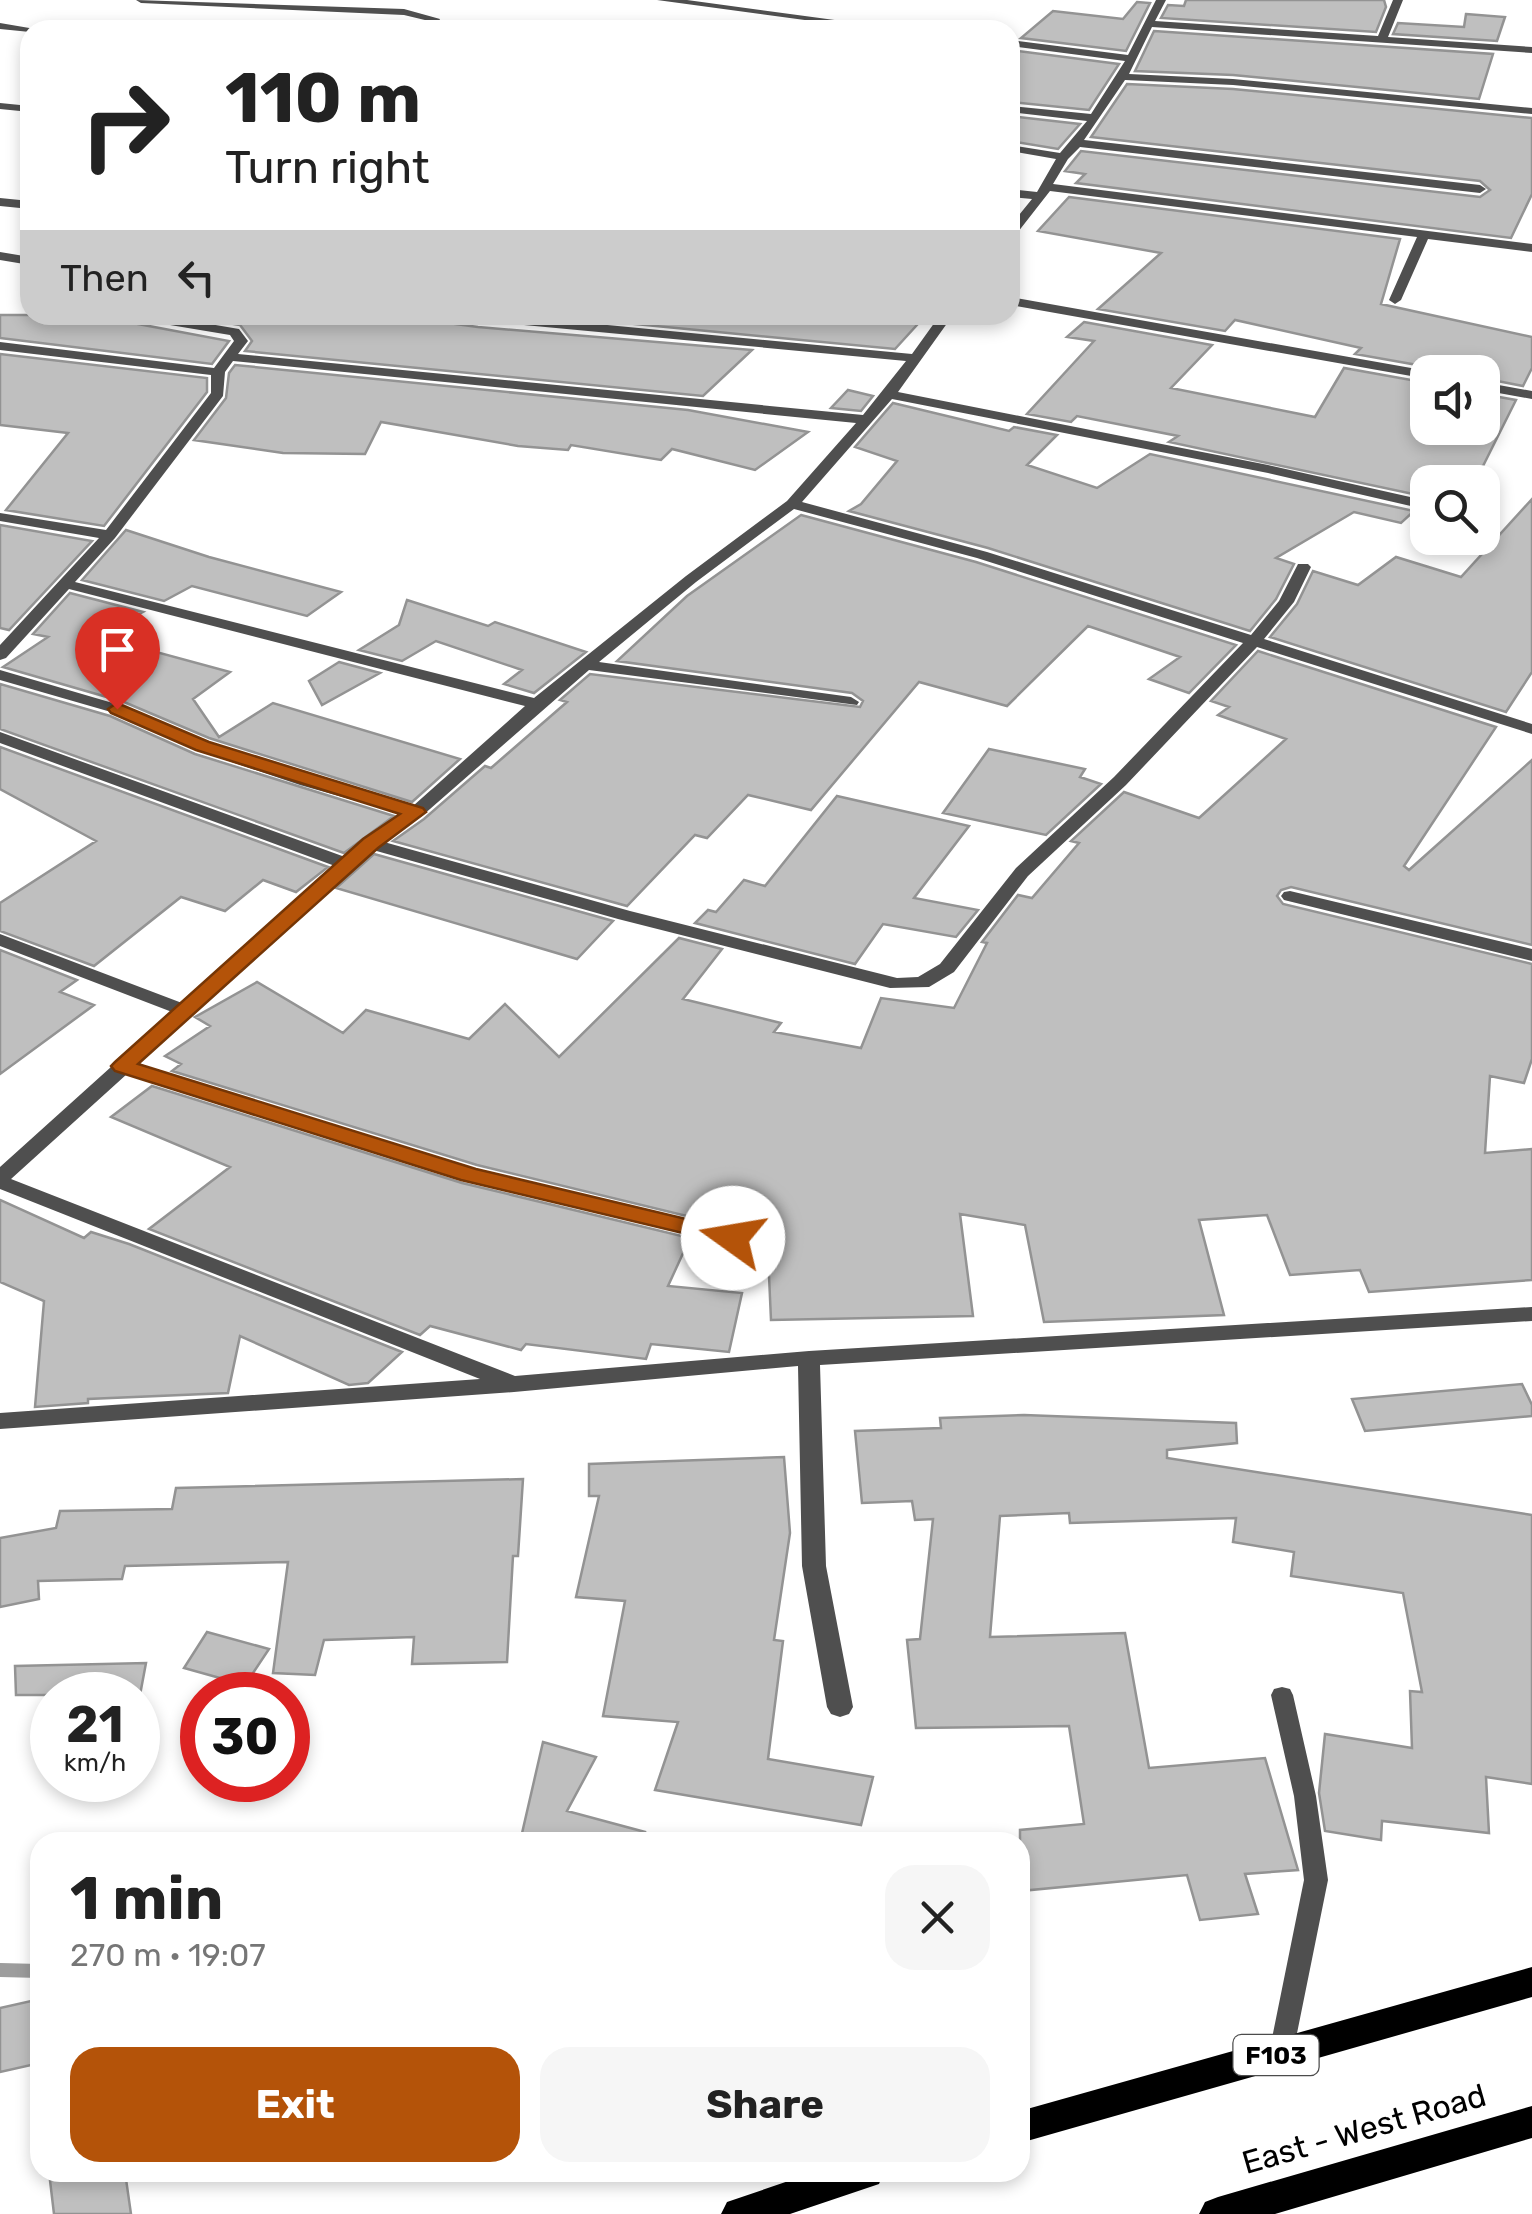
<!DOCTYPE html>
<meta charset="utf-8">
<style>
body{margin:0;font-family:Rubik,sans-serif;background:#f6f6f6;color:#222;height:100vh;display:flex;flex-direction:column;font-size:38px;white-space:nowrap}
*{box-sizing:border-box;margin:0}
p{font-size:32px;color:#767676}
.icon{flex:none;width:55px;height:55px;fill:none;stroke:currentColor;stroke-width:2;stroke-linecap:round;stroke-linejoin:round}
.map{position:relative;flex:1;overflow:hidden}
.sheet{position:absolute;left:30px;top:1832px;width:1000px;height:350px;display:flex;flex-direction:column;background:#fff;border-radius:30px;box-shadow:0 5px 15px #0003}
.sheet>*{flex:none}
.top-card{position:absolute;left:20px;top:20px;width:1000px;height:305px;border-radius:30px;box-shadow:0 5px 15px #0003;background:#fff;color:#222;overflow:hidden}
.tools{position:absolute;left:1410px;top:355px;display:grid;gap:20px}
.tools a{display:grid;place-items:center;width:90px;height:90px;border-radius:20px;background:#fff;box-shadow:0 5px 15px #0003;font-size:50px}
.speed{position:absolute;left:30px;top:1672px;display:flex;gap:20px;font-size:50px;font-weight:700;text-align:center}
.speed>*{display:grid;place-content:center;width:130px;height:130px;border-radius:50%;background:#fff;box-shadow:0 5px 15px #0003;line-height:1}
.speed small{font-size:25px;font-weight:400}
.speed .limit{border:15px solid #d22;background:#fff;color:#111}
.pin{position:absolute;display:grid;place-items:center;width:85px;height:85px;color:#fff;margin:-102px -42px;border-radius:50% 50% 50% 0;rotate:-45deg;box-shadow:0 0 10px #0007}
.pin .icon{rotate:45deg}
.me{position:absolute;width:110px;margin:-55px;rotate:283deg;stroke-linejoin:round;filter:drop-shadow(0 0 8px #0008)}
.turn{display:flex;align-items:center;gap:35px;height:210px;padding:0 40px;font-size:45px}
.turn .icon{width:130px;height:130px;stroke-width:2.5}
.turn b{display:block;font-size:70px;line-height:85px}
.then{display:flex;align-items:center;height:95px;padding:0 40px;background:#0003;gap:20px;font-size:38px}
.round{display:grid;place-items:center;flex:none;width:105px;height:105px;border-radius:30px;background:#f6f6f6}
.overview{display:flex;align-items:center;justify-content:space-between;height:170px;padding:0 40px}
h1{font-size:60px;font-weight:700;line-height:75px}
.cta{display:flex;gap:20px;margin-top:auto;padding:20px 40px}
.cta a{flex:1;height:115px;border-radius:30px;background:#b45309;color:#fff;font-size:40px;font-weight:700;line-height:115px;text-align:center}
.cta a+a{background:#f6f6f6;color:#222}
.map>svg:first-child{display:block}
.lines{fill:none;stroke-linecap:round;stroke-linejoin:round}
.stream{fill:#9d9d9d;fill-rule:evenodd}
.building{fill:#bfbfbf;stroke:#939393;stroke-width:2.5}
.service{fill:#4f4f4f;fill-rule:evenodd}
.minor{fill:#4f4f4f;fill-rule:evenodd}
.primary{fill:#000;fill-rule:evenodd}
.route{fill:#b45309;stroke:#753606;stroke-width:2.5}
.labels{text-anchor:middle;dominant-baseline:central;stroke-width:9;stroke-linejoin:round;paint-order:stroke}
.shield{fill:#fff;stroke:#4c4c4c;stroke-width:2.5}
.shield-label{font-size:25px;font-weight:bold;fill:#000}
.near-street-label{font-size:32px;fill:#000;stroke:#fff}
</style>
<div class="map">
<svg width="1532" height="2214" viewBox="0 0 1532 2214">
<rect width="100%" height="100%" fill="#fff"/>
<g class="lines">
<path class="stream" d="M0,1963L40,1964V1978L0,1977Z"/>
</g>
<path class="building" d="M1186,0H1384L1386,7L1376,32L1161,18L1168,5L1184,6Z
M1137,2L1150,3L1126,51L1021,38L1053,11L1123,19Z
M1466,14L1505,17L1497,41L1393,34L1398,23L1464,27Z
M1154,31L1493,54L1479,99L1233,75L1135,71Z
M1010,50L1119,64L1089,110L1010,102Z
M1127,84L1233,89L1532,118V194L1511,238L1076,183L1085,174L1065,171L1081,151L1480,197L1490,190L1480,181L1091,137Z
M1010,116L1080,124L1058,149L1010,141Z
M1069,197L1400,239L1381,304L1532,337V368L1523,386L1482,378V372H1437L1434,368L1355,354L1361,348L1235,320L1225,331L1098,309L1161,253L1038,231Z
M0,315H124L133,323L229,341L212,364L0,338Z
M179,315H388L478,327L752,350L703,396L245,351L252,341L240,325Z
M542,315H926L895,349Z
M1084,322L1212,345L1171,388L1315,417L1344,368L1428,383V428H1482V394L1516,400L1475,482H1428L1427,497L1169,442L1178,436L1077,416L1071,422L1027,414L1094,341L1067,337Z
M0,354L207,378V392L104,526L6,510L68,433L0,425Z
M235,365L688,410L808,432L755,470L672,449L661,460L571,445L568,450L518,446L381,422L365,454L283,453L194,440L226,398L229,373Z
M848,390L873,396L861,411L831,408Z
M893,403L1009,431L1014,427L1057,435L1027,465L1097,488L1150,454L1414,511L1401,523L1354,512L1276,558L1294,564L1276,599L1250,631L988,548L849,511L861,504L897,461L855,447Z
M1532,499V672L1506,712L1270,637L1297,604L1313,571L1358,585L1396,557L1461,577Z
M801,515L976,562L1236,645L1189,693L1149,679L1180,657L1088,626L1007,706L919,682L811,810L748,795L707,838L695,835L627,906L393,841L424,819L485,766L491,768L567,702L560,700L590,674L860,707L863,701L852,693L617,661L687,596Z
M0,525L92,541L9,630L0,628Z
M126,530L209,557L341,592L307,616L192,586L164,601L82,580Z
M70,593L143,612L97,636L230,672L193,699L219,737L273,703L460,759L412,802L209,738L124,702L3,667L48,637L33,634Z
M407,600L488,626L495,622L586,652L534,693L504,684L522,670L436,641L402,661L359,650L399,625Z
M1258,651L1496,727L1404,866L1409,870L1532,760V945L1291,887L1281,890L1277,896L1283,904L1532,964V1059L1524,1083L1490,1076L1485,1153L1532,1149V1280L1369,1292L1360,1270L1290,1275L1267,1215L1199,1220L1224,1315L1044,1322L1025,1225L960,1214L973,1316L771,1320L767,1231L701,1214L699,1219L477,1165L172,1071L181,1064L165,1056L210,1026L195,1017L257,982L343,1033L366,1010L469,1039L505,1004L559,1057L679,938L722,949L683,999L781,1023L774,1032L861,1048L881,998L954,1008L987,943L982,942L1018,895L1032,898L1079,843L1071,841L1124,792L1199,818L1286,739L1218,715L1229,707L1211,701Z
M339,662L380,673L322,705L309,681Z
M0,684L110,716L195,754L394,816L344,853L0,729Z
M0,747L328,867L296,892L263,880L225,911L181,897L94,966L0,931V903L96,841L0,789Z
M989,749L1085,769L1080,777L1101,784L1046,835L943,813Z
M837,796L969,826L914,898L978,910L956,937L883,924L855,964L695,923L708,910L716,912L744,880L765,886Z
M374,854L613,921L577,959L336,888Z
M0,950L77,980L60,992L94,1005L0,1074Z
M152,1086L462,1183L690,1238L668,1286L742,1293L729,1352L651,1344L646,1359L526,1344L521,1350L430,1326L420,1335L149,1229L230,1167L111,1117Z
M0,1200L84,1238L91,1232L129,1244L402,1352L368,1383L349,1385L240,1336L228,1393L88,1399V1403L35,1407L44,1301L0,1282Z
M1522,1384L1532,1405V1416L1365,1431L1352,1399Z
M1024,1415L1236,1423L1237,1443L1167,1450V1458L1532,1515V1784L1486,1777L1489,1833L1382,1821L1381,1840L1325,1831L1319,1793L1325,1734L1412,1748L1410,1691L1422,1692L1403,1593L1291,1576L1294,1552L1233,1542L1236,1518L1070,1523L1069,1513L1000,1516L990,1637L1125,1633L1149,1768L1265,1758L1298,1870L1245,1874L1258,1914L1200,1920L1187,1875L1020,1891V1830L1084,1824L1069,1726L916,1728L907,1640L920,1639L933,1519L915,1520L912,1501L862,1503L855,1431L941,1428L940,1418Z
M784,1457L790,1533L774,1640L783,1641L768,1759L873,1777L861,1825L655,1790L678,1722L603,1716L625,1601L576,1597L599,1496H589V1464Z
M523,1479L518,1556H513L507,1662L412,1664L414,1637L324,1640L315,1675L273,1673L288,1562L125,1566L122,1579L38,1581L39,1599L0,1607V1538L56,1528L60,1511L172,1509L176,1488Z
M207,1632L269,1649L245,1685L184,1668Z
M146,1663L140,1695H16L15,1666Z
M543,1742L596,1757L567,1811L645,1832L643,1842H520Z
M40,1999V2063L0,2072V2008Z
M49,2172H125L131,2214H54Z"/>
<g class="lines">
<path class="service" d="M1282,1687L1290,1689L1293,1695L1316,1796L1328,1880L1293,2053L1290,2061L1281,2064L1272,2061L1269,2053L1304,1880L1294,1796L1271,1695L1274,1689Z"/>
<path class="minor" d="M136,0L404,9L440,19L435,30H425L429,21L404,15L141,3Z
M657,0H687L909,30H879Z
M1156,0H1166L1155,21L1378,36L1393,0H1403L1388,37L1532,47V53L1152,27L1129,74L1233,79L1532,108V114L1233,85L1125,80L1084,140L1480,185L1486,189L1480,193L1080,147L1068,159L1053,184L1532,244V252L1428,239L1401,300L1395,304L1389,300L1417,237L1050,191L1014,237L1010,238V226L1032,199L1010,197V189L1037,192L1056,159L1010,151V145L1060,153L1087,121L1010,112V106L1091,114L1125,61L1010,46V40L1128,55Z
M0,23L41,30L30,32L0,29Z
M0,103L30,106V112L0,109Z
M0,198L30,201V209L0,206Z
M0,252L30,257V265L0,260Z
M1010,297L1428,371L1433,372H1428V379L1010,305Z
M128,315H157L239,329L248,341L238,354L863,415L906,361L461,319L455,315H502L912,354L940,315H953L898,392L1268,465L1428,501V510L1268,473L892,399L802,502L987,552L1251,635L1279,601L1298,564H1308L1311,567L1294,602L1264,639L1532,724V734L1257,647L1126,785L1028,876L954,972L929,987L890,988L618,919L373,850L137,1064L476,1169L740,1233L744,1238L740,1243L733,1245L463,1179L127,1074L11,1179L515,1376L809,1351L1532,1307V1321L820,1365L826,1566L853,1707L849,1714L840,1717L831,1714L827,1707L802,1566L798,1366L514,1392L0,1429V1413L480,1379L0,1189V1167L172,1012L0,946V934L182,1003L335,866L0,743V732L345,857L402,814L300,785L196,750L111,712L0,680V670L123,706L208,742L312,777L413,806L525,706L69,589L6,658L0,660V645L99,538L0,521V513L106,530L211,393V375L0,350V342L214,368L234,341L230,335L134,319ZM233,361L856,423L787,501L686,576L534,698L75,582L115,538L223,396L225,372ZM794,509L977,558L1243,643L1114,777L1016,868L940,964L918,977L897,978L630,911L384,842L422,816L589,670L857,705L859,702L851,697L599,662L696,582Z
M1482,382L1532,391V399L1482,390Z
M1290,891L1532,949V961L1284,900L1281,896L1284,892Z"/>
<path class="primary" d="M1532,1967V1997L1020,2143V2111Z
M1532,2106V2138L1275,2214H1199L1205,2202L1218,2197Z
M815,2172H884L879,2184L790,2214H721L727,2202Z"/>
</g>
<path class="route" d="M117,703L209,742L423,808L426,812L378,848L138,1064L476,1169L741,1232L745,1238L741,1243L733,1245L461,1180L115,1071L111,1066L115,1062L363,839L400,814L196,750L111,713L108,709Z"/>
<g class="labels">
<rect class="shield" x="1233.5" y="2035" width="85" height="40" rx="8"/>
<g class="shield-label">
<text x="1276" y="2055">F103</text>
</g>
<g class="near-street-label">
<text transform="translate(1364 2129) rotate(-16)">East - West Road</text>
</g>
</g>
</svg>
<div class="tools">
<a><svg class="icon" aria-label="sound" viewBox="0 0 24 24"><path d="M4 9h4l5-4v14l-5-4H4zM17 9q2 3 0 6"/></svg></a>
<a><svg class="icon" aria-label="search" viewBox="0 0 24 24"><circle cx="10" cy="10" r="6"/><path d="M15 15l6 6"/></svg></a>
</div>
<div class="speed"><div>21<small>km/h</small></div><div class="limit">30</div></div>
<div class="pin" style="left:117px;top:709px;background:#d93025"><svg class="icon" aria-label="arrive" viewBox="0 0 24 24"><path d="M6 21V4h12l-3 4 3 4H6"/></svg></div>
<svg class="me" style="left:733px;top:1238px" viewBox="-20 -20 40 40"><circle r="19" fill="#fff"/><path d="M0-13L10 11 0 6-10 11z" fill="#b45309"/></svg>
<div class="top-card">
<div class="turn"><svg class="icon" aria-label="right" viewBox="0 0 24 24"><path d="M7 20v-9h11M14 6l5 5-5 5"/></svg><div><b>110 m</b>Turn right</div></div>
<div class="then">Then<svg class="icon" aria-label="left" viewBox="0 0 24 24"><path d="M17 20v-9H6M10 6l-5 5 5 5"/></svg></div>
</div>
<section class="sheet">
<div class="overview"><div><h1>1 min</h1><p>270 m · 19:07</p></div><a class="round"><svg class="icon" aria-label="close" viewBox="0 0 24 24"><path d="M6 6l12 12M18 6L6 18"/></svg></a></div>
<div class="cta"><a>Exit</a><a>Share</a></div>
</section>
</div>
